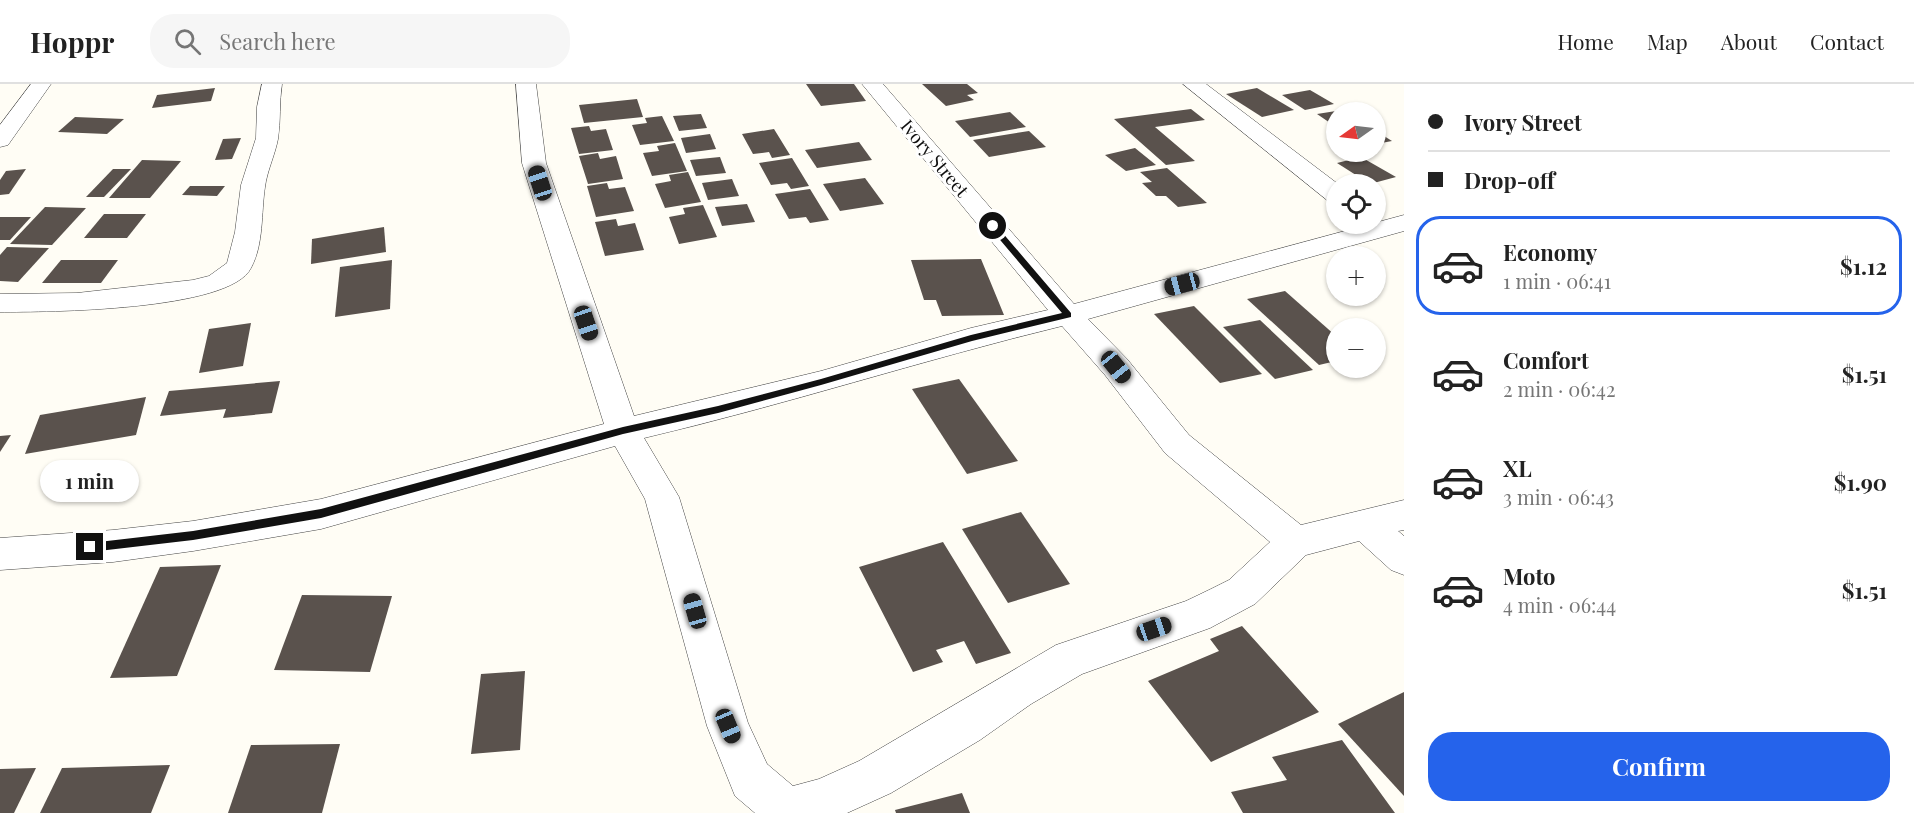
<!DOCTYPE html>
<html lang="en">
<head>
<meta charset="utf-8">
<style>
  body { margin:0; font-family:"Playfair Display",serif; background:#f6f6f6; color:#222; height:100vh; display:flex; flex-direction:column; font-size:22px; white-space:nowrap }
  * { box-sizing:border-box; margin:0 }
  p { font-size:20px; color:#767676 }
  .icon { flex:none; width:33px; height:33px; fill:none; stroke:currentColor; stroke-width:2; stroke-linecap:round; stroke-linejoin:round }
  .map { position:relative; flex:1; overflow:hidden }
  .sheet { display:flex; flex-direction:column; background:#fff; width:510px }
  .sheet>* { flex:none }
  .top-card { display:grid; align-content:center; height:132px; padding:0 24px; background:#fff }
  .needle { width:39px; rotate:256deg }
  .fabs { position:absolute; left:1326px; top:18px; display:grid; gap:12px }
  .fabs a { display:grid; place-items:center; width:60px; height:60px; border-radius:50%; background:#fff; box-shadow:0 2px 4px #0004; font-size:30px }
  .end { position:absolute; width:27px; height:27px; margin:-14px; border:8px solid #111; background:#fff; box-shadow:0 0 0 3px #fff }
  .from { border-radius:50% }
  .bubble { position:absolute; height:42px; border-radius:21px; background:#fff; box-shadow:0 2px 4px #0004; font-size:20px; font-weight:700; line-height:42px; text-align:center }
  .car { position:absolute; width:18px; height:36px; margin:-18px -9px; border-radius:8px; box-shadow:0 0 4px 2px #0007; background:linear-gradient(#222 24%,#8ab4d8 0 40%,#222 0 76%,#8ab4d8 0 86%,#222 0) }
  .top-card b { display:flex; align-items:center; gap:21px; height:57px; font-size:22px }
  .top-card b+b { border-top:2px solid #e0e0e0 }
  .top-card i { width:15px; height:15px; background:#222 }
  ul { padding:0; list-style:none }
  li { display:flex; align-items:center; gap:18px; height:99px; margin:0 12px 9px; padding:0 12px; border:3px solid transparent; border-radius:24px }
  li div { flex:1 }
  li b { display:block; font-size:22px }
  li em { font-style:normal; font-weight:700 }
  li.selected { border-color:#2563eb }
  li>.icon { width:54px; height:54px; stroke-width:1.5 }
  .primary-button { display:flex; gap:12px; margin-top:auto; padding:12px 24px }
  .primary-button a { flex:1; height:69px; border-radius:24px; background:#2563eb; color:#fff; font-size:24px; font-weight:700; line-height:69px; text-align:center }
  header { display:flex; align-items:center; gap:36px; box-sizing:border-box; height:84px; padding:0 30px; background:#fff; border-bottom:2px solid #e0e0e0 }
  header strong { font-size:28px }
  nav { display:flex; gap:33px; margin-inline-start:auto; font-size:21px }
  .search { width:420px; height:54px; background:#f6f6f6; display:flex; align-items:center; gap:15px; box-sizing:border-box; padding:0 21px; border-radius:24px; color:#767676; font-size:22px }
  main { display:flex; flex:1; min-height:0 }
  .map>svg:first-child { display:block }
</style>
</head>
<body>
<header>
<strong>Hoppr</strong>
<div class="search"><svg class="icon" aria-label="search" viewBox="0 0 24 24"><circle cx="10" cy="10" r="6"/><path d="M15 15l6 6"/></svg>Search here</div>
<nav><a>Home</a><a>Map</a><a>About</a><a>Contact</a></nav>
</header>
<main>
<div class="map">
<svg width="1404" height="729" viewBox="0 0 1404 729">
  <rect width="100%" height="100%" fill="#fffdf5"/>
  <g fill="#5a524d">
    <polygon points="806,0 854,0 866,17 821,22"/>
    <polygon points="922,0 967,0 978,9 967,11 974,16 946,22"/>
    <polygon points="215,4 211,17 152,24 157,11"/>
    <polygon points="1257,4 1294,26 1262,33 1226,10"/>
    <polygon points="1310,6 1334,20 1305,26 1282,11"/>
    <polygon points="637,15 643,33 584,39 579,21"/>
    <polygon points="1191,25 1205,36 1155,43 1195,77 1166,81 1114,35"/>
    <polygon points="1336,27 1336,43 1317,30"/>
    <polygon points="1010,28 1026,43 970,53 955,37"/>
    <polygon points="701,30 707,44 679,47 673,32"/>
    <polygon points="662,32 674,57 640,61 632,41 647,39 645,34"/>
    <polygon points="75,33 124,35 107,50 58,48"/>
    <polygon points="589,42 591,47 606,45 613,66 579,70 571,44"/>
    <polygon points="774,45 790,71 772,74 769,68 753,70 742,50"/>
    <polygon points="1029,47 1046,63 989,73 973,56"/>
    <polygon points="1376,47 1392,57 1376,60"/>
    <polygon points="710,50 716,65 686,69 681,54"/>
    <polygon points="241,54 232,75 215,76 223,55"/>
    <polygon points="859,58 872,76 817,84 805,66"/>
    <polygon points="675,59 687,87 652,92 643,69 659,67 657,62"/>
    <polygon points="1135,64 1156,81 1126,87 1105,71"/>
    <polygon points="598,69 600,75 616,72 623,95 588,100 579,72"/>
    <polygon points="720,73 726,89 696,92 690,76"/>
    <polygon points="1361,73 1396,93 1370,100 1337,79"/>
    <polygon points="792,74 809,102 791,105 787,99 771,101 759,79"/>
    <polygon points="142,76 181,77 150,114 109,114"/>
    <polygon points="1167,84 1207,119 1178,123 1166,112 1156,112 1142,99 1152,98 1140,88"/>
    <polygon points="26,85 9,110 0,111 0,96 6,87"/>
    <polygon points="113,85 131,85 104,113 86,113"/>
    <polygon points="688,88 701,118 665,124 655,100 671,97 669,91"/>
    <polygon points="865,94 884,120 840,127 823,100"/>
    <polygon points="732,95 739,112 708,116 702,99"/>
    <polygon points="607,99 609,105 625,103 634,127 596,133 587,102"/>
    <polygon points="190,102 225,102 217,112 182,111"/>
    <polygon points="810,105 829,136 810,139 806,133 789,135 775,110"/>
    <polygon points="747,120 755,138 722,142 715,123"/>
    <polygon points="703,121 717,153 679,160 669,133 685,130 683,124"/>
    <polygon points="45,123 86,124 52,161 10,160"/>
    <polygon points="104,130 146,130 127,154 84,154"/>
    <polygon points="0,133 31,133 10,156 0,156"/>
    <polygon points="616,135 618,142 635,139 644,166 605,172 595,138"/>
    <polygon points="384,143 386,168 311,180 312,155"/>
    <polygon points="7,163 49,164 18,198 0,197 0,171"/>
    <polygon points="981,175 1004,231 942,232 936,216 924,216 911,176"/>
    <polygon points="61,176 118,176 101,199 42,199"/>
    <polygon points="392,176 390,225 335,233 340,183"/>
    <polygon points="1285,207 1336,252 1336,277 1319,281 1247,215"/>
    <polygon points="1194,222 1262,290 1220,299 1154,230"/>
    <polygon points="1260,236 1313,286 1275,295 1223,243"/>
    <polygon points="251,239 243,282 199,289 209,245"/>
    <polygon points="959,295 1018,377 967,390 912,305"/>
    <polygon points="280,297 272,329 223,334 226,325 160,332 169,307"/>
    <polygon points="146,313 136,351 25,370 40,331"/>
    <polygon points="11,351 0,368 0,352"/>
    <polygon points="1021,428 1070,500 1008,519 962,445"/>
    <polygon points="943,458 1011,569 976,580 964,557 936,566 943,578 913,588 859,483"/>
    <polygon points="221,481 177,592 110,594 160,483"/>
    <polygon points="302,511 392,512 370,588 274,586"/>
    <polygon points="1242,542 1319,628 1211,678 1148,597 1219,567 1210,555"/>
    <polygon points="525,587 520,666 471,670 481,590"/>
    <polygon points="1404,608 1404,712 1338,640"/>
    <polygon points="1342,656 1395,729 1243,729 1231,708 1287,696 1272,673"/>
    <polygon points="340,660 322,729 228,729 251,661"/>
    <polygon points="170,681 151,729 40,729 62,684"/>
    <polygon points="36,684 14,729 0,729 0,685"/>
    <polygon points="962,709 970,729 896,729 895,726"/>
  </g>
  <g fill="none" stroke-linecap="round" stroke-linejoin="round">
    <defs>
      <g id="street">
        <polygon points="31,0 51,0 8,61 0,63 0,41"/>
        <path d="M262,0H282C279,18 281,37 278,55C275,71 267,87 265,103C261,129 264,160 251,184C230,227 46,228 0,228V210L77,209L193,196L209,192L227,179L235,148L241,101L256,54L257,23Z"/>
        <path d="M516,0H536L546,79L634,332L821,287L971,244L1048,226L862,0H883L1074,220L1404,131V147L1088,235L1127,275L1189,351L1301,441L1404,416V446L1398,447L1404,452V491L1391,486L1359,457L1306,471L1255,520L1210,544L1082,590L1031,620L980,656L891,709L847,729H755L735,712L707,642L645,415L615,362L321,445L193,467L113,478L0,486V454L113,446L193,437L321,415L604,340L522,79ZM1062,242L1105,291L1165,369L1270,458L1229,496L1211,505L1186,517L1056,561L859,677L819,695L793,702L767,680L748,639L679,413L644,354C785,321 922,276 1062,242Z"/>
        <polygon points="1183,0 1206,0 1338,100 1336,118 1327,116"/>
      </g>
    </defs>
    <use href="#street" stroke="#444" stroke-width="1"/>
    <use href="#street" fill="#fff" fill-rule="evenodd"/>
  </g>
  <polygon fill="#111" points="990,140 995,140 1071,229 1071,233 972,257 821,301 718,329 623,350 321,434 193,456 90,468 85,463 90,459 193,447 321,425 623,343 718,322 821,295 971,251 1062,229 990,144"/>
  <g text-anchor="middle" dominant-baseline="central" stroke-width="6" stroke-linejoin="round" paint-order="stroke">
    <g font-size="18" fill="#111" stroke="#fff">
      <text transform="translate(935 74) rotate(50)">Ivory Street</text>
    </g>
  </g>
</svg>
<div class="fabs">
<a><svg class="needle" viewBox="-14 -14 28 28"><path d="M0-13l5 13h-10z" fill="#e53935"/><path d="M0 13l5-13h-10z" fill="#767676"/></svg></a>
<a><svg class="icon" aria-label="locate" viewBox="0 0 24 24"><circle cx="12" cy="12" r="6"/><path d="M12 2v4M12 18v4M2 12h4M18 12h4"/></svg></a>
<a>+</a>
<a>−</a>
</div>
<i class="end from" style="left:993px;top:142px"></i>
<i class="end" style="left:90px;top:463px"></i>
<div class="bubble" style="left:40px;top:376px;width:99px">1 min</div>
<i class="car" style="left:540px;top:99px;rotate:342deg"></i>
<i class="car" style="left:1182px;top:200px;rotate:255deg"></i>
<i class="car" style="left:586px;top:239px;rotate:161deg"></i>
<i class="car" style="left:1116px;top:283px;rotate:141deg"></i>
<i class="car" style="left:695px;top:527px;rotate:344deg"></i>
<i class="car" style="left:1154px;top:545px;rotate:71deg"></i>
<i class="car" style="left:728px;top:642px;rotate:157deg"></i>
</div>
<section class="sheet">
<div class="top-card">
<b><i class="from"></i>Ivory Street</b>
<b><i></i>Drop-off</b>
</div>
<ul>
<li class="selected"><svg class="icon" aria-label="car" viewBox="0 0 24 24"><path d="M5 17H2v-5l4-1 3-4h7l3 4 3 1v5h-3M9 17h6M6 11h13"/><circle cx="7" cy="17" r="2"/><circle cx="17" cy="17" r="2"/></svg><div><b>Economy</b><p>1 min · 06:41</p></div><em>$1.12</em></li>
<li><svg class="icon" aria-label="car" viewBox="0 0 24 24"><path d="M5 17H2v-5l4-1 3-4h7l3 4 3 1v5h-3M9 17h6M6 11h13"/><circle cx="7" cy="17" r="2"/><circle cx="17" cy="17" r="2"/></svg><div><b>Comfort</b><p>2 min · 06:42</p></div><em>$1.51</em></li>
<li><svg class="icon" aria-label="car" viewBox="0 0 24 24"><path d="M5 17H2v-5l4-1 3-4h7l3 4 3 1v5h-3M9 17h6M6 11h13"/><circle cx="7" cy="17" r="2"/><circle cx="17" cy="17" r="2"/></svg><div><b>XL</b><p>3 min · 06:43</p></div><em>$1.90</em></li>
<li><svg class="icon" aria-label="car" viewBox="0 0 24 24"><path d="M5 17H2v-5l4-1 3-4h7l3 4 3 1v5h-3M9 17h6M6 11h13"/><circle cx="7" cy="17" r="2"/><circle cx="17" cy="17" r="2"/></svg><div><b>Moto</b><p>4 min · 06:44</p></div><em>$1.51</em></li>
</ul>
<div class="primary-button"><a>Confirm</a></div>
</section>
</main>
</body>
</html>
